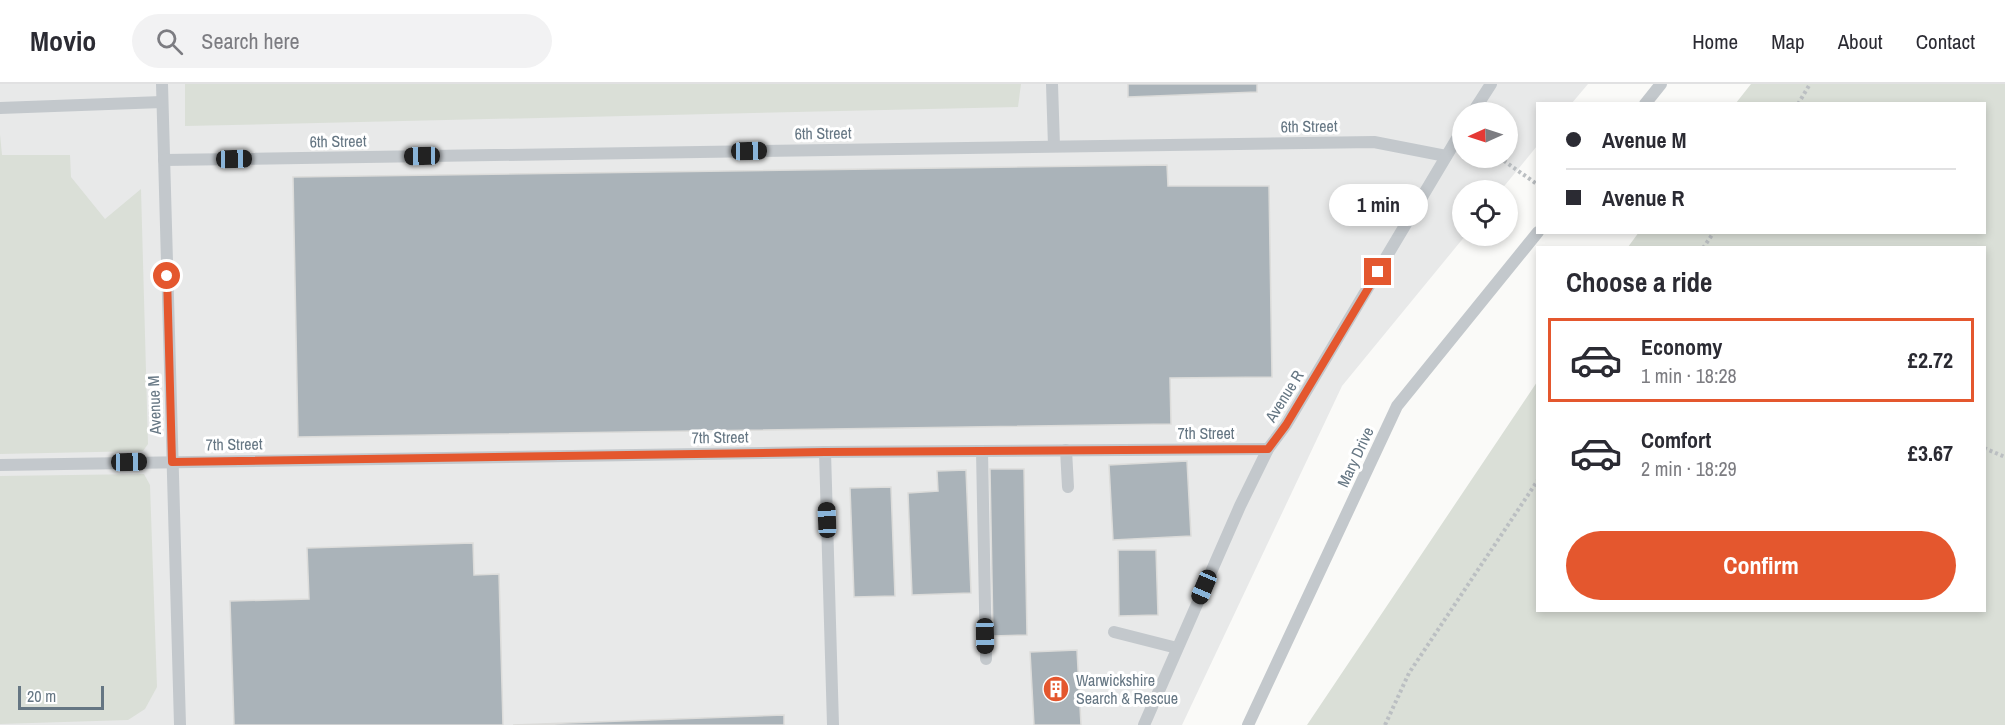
<!DOCTYPE html>
<html lang="en">
<head>
<meta charset="utf-8">
<style>
  body { margin:0; font-family:"Archivo Narrow",sans-serif; background:#f2f2f3; color:#2b2b33; height:100vh; display:flex; flex-direction:column; font-size:22px; white-space:nowrap }
  * { box-sizing:border-box; margin:0 }
  p { font-size:20px; color:#7c7c81 }
  .icon { flex:none; width:33px; height:33px; fill:none; stroke:currentColor; stroke-width:2; stroke-linecap:round; stroke-linejoin:round }
  .map { position:relative; flex:1; overflow:hidden }
  .panel { position:absolute; left:1536px; top:162px; width:450px; height:366px; display:flex; flex-direction:column; background:#fff; border-radius:0px; box-shadow:0 3px 9px #0003 }
  .panel>* { flex:none }
  .hud { position:absolute; left:1536px; top:18px; width:450px; height:132px; border-radius:0px; box-shadow:0 3px 9px #0003; display:grid; align-content:center; height:132px; padding:0 30px; background:#fff }
  .needle { width:39px; rotate:267deg }
  .tools { position:absolute; left:1452px; top:18px; display:grid; gap:12px }
  .tools a { display:grid; place-items:center; width:66px; height:66px; border-radius:50%; background:#fff; box-shadow:0 3px 9px #0003; font-size:30px }
  .scale { position:absolute; left:18px; bottom:15px; width:86px; box-sizing:border-box; padding-left:6px; border:3px solid #657683; border-top:0; font-size:16px; line-height:21px; white-space:nowrap; color:#657683; -webkit-text-stroke:4px #fff; paint-order:stroke }
  .end { position:absolute; width:27px; height:27px; margin:-14px; border:8px solid #e4572e; background:#fff; box-shadow:0 0 0 3px #fff }
  .from { border-radius:50% }
  .bubble { position:absolute; height:42px; border-radius:21px; background:#fff; box-shadow:0 3px 9px #0003; font-size:20px; font-weight:800; line-height:42px; text-align:center }
  .car { position:absolute; width:18px; height:36px; margin:-18px -9px; border-radius:8px; box-shadow:0 0 4px 2px #0007; background:linear-gradient(#222 24%,#8ab4d8 0 40%,#222 0 76%,#8ab4d8 0 86%,#222 0) }
  .hud b { display:flex; align-items:center; gap:21px; height:57px; font-size:22px }
  .hud b+b { border-top:2px solid #e1e1e2 }
  .hud i { width:15px; height:15px; background:#2b2b33 }
  ul { padding:0; list-style:none }
  li { display:flex; align-items:center; gap:18px; height:84px; margin:0 12px 9px; padding:0 18px; border:3px solid transparent; border-radius:0px }
  li div { flex:1 }
  li b { display:block; font-size:22px }
  li em { font-style:normal; font-weight:800 }
  li.current { border-color:#e4572e }
  li>.icon { width:54px; height:54px; stroke-width:1.5 }
  h2 { padding:0 30px; font-size:27px; line-height:72px }
  .cta { display:flex; gap:12px; margin-top:auto; padding:12px 30px }
  .cta a { flex:1; height:69px; border-radius:36px; background:#e4572e; color:#fff; font-size:24px; font-weight:800; line-height:69px; text-align:center }
  header { display:flex; align-items:center; gap:36px; box-sizing:border-box; height:84px; padding:0 30px; background:#fff; border-bottom:2px solid #e1e1e2 }
  header strong { font-size:28px }
  nav { display:flex; gap:33px; margin-inline-start:auto; font-size:21px }
  .search { width:420px; height:54px; background:#f2f2f3; display:flex; align-items:center; gap:15px; box-sizing:border-box; padding:0 21px; border-radius:33px; color:#7c7c81; font-size:22px }
  .map>svg:first-child { display:block }
</style>
</head>
<body>
<header>
<strong>Movio</strong>
<div class="search"><svg class="icon" aria-label="search" viewBox="0 0 24 24"><circle cx="10" cy="10" r="6"/><path d="M15 15l6 6"/></svg>Search here</div>
<nav><a>Home</a><a>Map</a><a>About</a><a>Contact</a></nav>
</header>
<div class="map">
<svg width="2005" height="641" viewBox="0 0 2005 641">
  <rect width="100%" height="100%" fill="#fafaf8"/>
  <path fill="#e8e9e9" fill-rule="evenodd" d="M0,0H1588L1572,19L1538,20L1537,62L1501,106H1462V152H1465L1342,302L1182,641H0ZM1462,28H1508V74H1462Z"/>
  <g fill="#dadfd7">
    <polygon points="185,0 1021,0 1018,23 185,42"/>
    <polygon points="1751,0 2005,0 2005,641 1307,641 1537,298 1538,526 1984,526 1984,164 1628,163 1639,148 1984,148 1984,20 1736,19"/>
    <polygon points="0,50 2,71 70,71 71,93 105,135 141,105 148,360 143,367 0,370"/>
    <polygon points="144,390 150,401 157,603 145,625 128,636 0,640 0,392"/>
  </g>
  <g fill="#aab3b9" stroke="#dcdcda" stroke-width="1.5">
    <polygon points="1128,0 1257,0 1257,8 1128,13"/>
    <polygon points="1167,81 1168,102 1269,102 1272,293 1170,294 1171,340 298,353 293,93"/>
    <polygon points="1187,377 1191,452 1113,456 1109,381"/>
    <polygon points="990,385 1024,385 1027,551 993,552"/>
    <polygon points="966,386 971,509 912,511 908,409 938,407 937,387"/>
    <polygon points="891,403 895,512 854,513 850,404"/>
    <polygon points="473,459 474,491 499,490 503,641 234,641 230,517 309,515 307,464"/>
    <polygon points="1118,466 1156,466 1158,531 1119,532"/>
    <polygon points="1077,566 1081,641 1034,641 1030,568"/>
    <polygon points="784,631 784,641 513,641"/>
  </g>
  <g fill="none" stroke-linecap="round" stroke-linejoin="round">
    <g stroke="#bbbfc2" stroke-width="4" stroke-dasharray="3 3" stroke-linecap="butt">
      <polyline points="1798,20 1810,0"/>
      <polyline points="1468,74 1503,76 1538,101"/>
      <polyline points="1703,164 1714,148"/>
      <polyline points="1984,364 2005,373"/>
      <polyline points="1385,641 1409,589 1538,396"/>
    </g>
    <g stroke="#c3c8cc" stroke-width="12">
      <polyline points="162,0 180,641"/>
      <polyline points="1052,0 1054,62"/>
      <polyline points="1645,20 1661,0"/>
      <polyline points="0,24 162,18"/>
      <polyline points="1473,28 1491,0"/>
      <polyline points="164,76 1374,58 1446,72"/>
      <polyline points="1066,366 1068,403"/>
      <polyline points="982,367 986,575"/>
      <polyline points="825,368 833,641"/>
      <polyline points="0,381 825,368 1268,365"/>
      <polyline points="1114,548 1177,564"/>
      <polyline points="1144,641 1240,422 1268,365 1286,341 1462,46"/>
      <polyline points="1248,641 1397,322 1538,148"/>
    </g>
  </g>
  <g fill="none" stroke-linecap="round" stroke-linejoin="round">
    <polyline stroke="#e4572e" stroke-width="8" points="167,192 172,378 825,368 1268,365 1286,341 1378,188"/>
  </g>
  <defs>
    <symbol id="building-disc" viewBox="-11 -11 22 22"><circle r="9.5" fill="#e4572e" stroke="#fff"/><path d="M-4-6H4V6H1V3H-1V6H-4ZM-2.5-4.3h1.7v1.8h-1.7ZM.8-4.3h1.7v1.8H.8ZM-2.5-1h1.7V.8h-1.7ZM.8-1h1.7V.8H.8Z" fill="#fff"/></symbol>
  </defs>
  <g fill-rule="evenodd">
    <use href="#building-disc" x="1041" y="590" width="30" height="30"/>
  </g>
  <g text-anchor="middle" dominant-baseline="central" stroke-width="6" stroke-linejoin="round" paint-order="stroke">
    <g font-size="16" fill="#657683" stroke="#fff">
      <text transform="translate(1309 42) rotate(-1)">6th Street</text>
      <text transform="translate(823 49) rotate(-1)">6th Street</text>
      <text transform="translate(338 57) rotate(-1)">6th Street</text>
      <text transform="translate(1284 312) rotate(-58)">Avenue R</text>
      <text transform="translate(154 321) rotate(-92)">Avenue M</text>
      <text x="1206" y="349">7th Street</text>
      <text transform="translate(720 353) rotate(-1)">7th Street</text>
      <text transform="translate(234 360) rotate(-1)">7th Street</text>
      <text transform="translate(1355 373) rotate(-65)">Mary Drive</text>
    </g>
    <g font-size="16" fill="#657683" stroke="#fff" text-anchor="start">
      <text x="1076" y="596">Warwickshire<tspan x="1076" dy="18">Search &amp; Rescue</tspan></text>
    </g>
  </g>
</svg>
<div class="tools">
<a><svg class="needle" viewBox="-14 -14 28 28"><path d="M0-13l5 13h-10z" fill="#e53935"/><path d="M0 13l5-13h-10z" fill="#7c7c81"/></svg></a>
<a><svg class="icon" aria-label="locate" viewBox="0 0 24 24"><circle cx="12" cy="12" r="6"/><path d="M12 2v4M12 18v4M2 12h4M18 12h4"/></svg></a>
</div>
<div class="scale">20 m</div>
<i class="end from" style="left:167px;top:192px"></i>
<i class="end" style="left:1378px;top:188px"></i>
<div class="bubble" style="left:1329px;top:100px;width:99px">1 min</div>
<i class="car" style="left:749px;top:67px;rotate:89deg"></i>
<i class="car" style="left:422px;top:72px;rotate:269deg"></i>
<i class="car" style="left:234px;top:75px;rotate:89deg"></i>
<i class="car" style="left:129px;top:378px;rotate:89deg"></i>
<i class="car" style="left:827px;top:436px;rotate:358deg"></i>
<i class="car" style="left:1204px;top:503px;rotate:203deg"></i>
<i class="car" style="left:985px;top:552px;rotate:179deg"></i>
<div class="hud">
<b><i class="from"></i>Avenue M</b>
<b><i></i>Avenue R</b>
</div>
<section class="panel">
<h2>Choose a ride</h2>
<ul>
<li class="current"><svg class="icon" aria-label="car" viewBox="0 0 24 24"><path d="M5 17H2v-5l4-1 3-4h7l3 4 3 1v5h-3M9 17h6M6 11h13"/><circle cx="7" cy="17" r="2"/><circle cx="17" cy="17" r="2"/></svg><div><b>Economy</b><p>1 min · 18:28</p></div><em>£2.72</em></li>
<li><svg class="icon" aria-label="car" viewBox="0 0 24 24"><path d="M5 17H2v-5l4-1 3-4h7l3 4 3 1v5h-3M9 17h6M6 11h13"/><circle cx="7" cy="17" r="2"/><circle cx="17" cy="17" r="2"/></svg><div><b>Comfort</b><p>2 min · 18:29</p></div><em>£3.67</em></li>
</ul>
<div class="cta"><a>Confirm</a></div>
</section>
</div>
</body>
</html>
